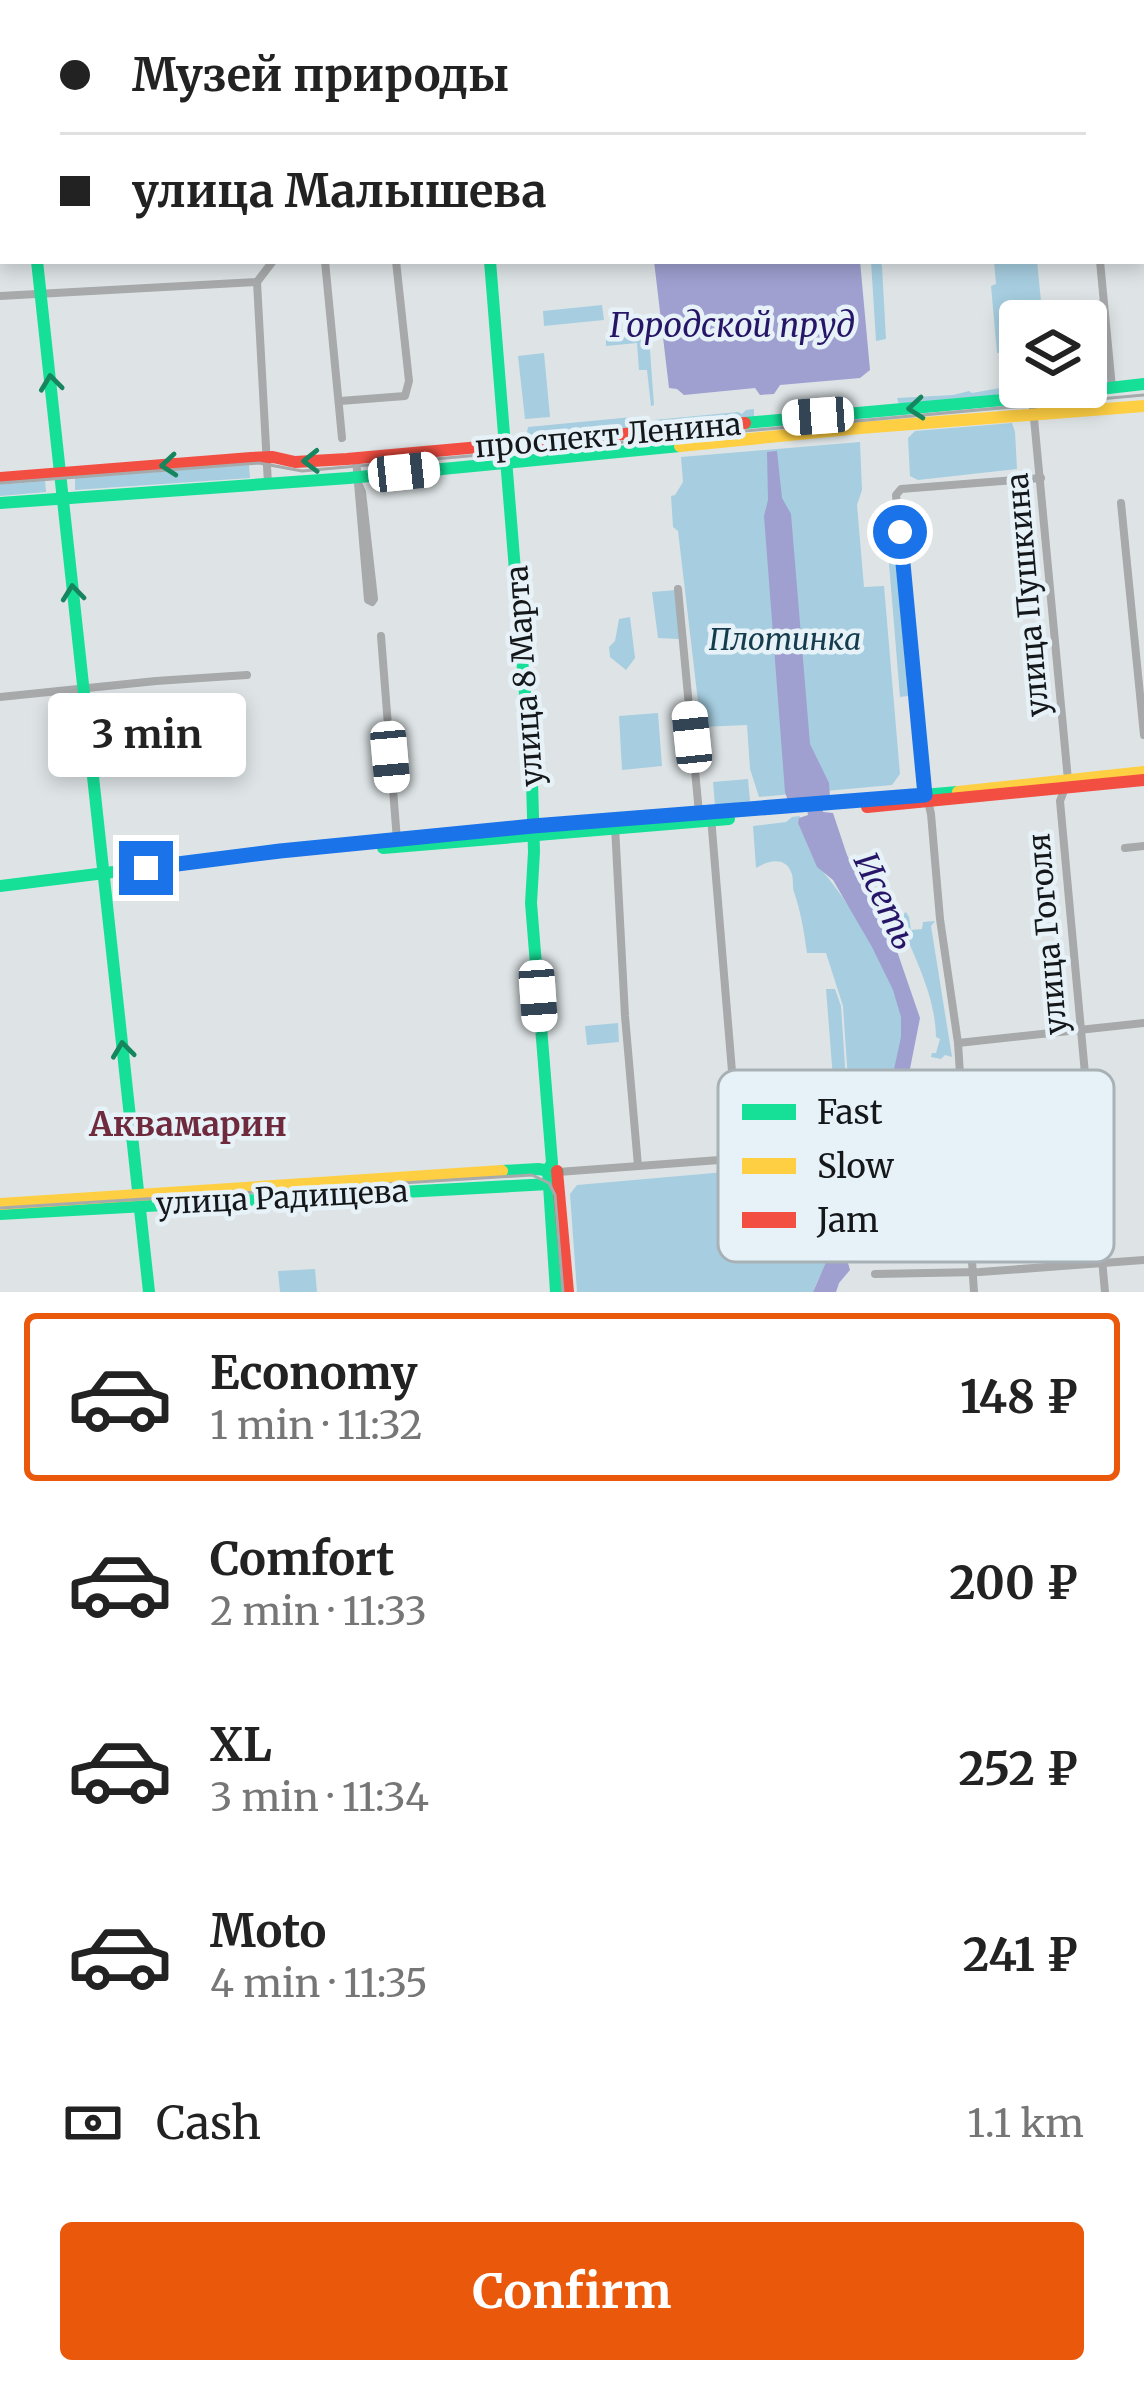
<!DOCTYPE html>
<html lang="en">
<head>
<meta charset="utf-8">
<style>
  body { margin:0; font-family:Merriweather,serif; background:#f6f6f6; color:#222; height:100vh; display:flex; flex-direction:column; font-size:45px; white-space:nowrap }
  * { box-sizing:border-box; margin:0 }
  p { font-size:39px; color:#767676 }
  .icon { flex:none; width:66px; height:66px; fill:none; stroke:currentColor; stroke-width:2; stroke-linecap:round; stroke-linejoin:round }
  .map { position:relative; height:1292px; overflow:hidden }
  .sheet { display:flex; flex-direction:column; background:#fff; flex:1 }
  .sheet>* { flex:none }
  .guide { position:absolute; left:0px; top:0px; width:1146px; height:264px; box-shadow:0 6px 18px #0003; display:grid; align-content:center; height:264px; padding:0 60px; background:#fff }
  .tools { position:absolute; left:999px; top:300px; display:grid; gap:24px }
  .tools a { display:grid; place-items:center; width:108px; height:108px; border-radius:12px; background:#fff; box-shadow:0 6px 18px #0003; font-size:60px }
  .end { position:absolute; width:54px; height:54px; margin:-27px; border:15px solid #1a73e8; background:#fff; box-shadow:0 0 0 6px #fff }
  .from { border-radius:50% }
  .bubble { position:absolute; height:84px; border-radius:12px; background:#fff; box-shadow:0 6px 18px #0003; font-size:39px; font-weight:700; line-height:84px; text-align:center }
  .car { position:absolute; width:36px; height:72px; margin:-36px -18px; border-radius:15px; box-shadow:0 0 9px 3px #0007; background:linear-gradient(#fff 24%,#345 0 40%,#fff 0 76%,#345 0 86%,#fff 0) }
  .guide b { display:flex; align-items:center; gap:42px; height:114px; font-size:45px }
  .guide b+b { border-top:3px solid #e0e0e0 }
  .guide i { width:30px; height:30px; background:#222 }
  ul { padding:21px 0 0; list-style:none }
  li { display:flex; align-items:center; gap:36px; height:168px; margin:0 24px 18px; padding:0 36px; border:6px solid transparent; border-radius:12px }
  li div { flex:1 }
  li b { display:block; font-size:45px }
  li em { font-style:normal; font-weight:700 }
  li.current { border-color:#ea580c }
  li>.icon { width:108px; height:108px; stroke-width:1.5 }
  .pay { display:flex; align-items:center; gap:30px; height:132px; padding:0 60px; font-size:45px }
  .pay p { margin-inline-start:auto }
  .action { display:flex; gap:24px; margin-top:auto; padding:24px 60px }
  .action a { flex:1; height:138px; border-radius:12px; background:#ea580c; color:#fff; font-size:48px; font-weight:700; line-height:138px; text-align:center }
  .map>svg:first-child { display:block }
</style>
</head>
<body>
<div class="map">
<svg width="1144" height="1292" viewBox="0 0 1144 1292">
  <rect width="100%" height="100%" fill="#dee4e6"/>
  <g fill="#a6cee0">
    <polygon points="871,261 881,261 882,267 886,339 876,341"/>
    <polygon points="994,261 1037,261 1043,321 1020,321 1020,366 1005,367 1004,353 997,353 991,286 996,284"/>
    <polygon points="602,305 604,320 544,326 543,311"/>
    <polygon points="637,323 648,323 654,405 651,406 647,370 639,370 637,343 606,346 606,339 637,336"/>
    <polygon points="544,353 550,417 525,419 518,356"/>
    <polygon points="1006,387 1007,394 899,404 897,398 953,395 969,391 972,393"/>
    <polygon points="754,409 754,418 658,426 654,420 738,412 742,414 746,410"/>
    <polygon points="643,416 642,426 638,428 526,437 528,427"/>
    <polygon points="1012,423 1015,432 1017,469 918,480 910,476 908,438 915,431"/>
    <polygon points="860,442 862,490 857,505 864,587 884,586 900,774 892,785 759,797 750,769 747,725 701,727 678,531 673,527 671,496 675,495 683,482 681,457"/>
    <polygon points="249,465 250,478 75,490 75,478"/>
    <polygon points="45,480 46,492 0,496 0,484"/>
    <polygon points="891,502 908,696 900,697 884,503"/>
    <polygon points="677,590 679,639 658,638 652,592"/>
    <polygon points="630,617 635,658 626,670 610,657 609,647 615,641 619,619"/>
    <polygon points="658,713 662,766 622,770 619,716"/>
    <polygon points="748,779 750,801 715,806 713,782"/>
    <path d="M800,816L798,823C806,838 812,860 823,872C848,900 891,970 900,1007C914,1068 865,1116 848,1170C840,1193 840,1218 834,1242C830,1260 819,1275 813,1292H577L570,1194L577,1185L725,1172L735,1189L736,1203L748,1200L738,1182L739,1168L746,1167L747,1192L750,1200L810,1198L820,1187L828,1143L849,1095L843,1006L826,953H807C804,932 801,912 794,892C792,886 794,878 791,872C785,856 767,861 756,868L753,826L786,822L792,817Z"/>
    <path d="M906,912L909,917L911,930L922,929L923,922L935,921L931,926L952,1057L945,1055L941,1059L931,1057L932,1053H936L940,1039L936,1037C935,993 914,958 899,918Z"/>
    <polygon points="826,989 835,989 841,1006 847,1096 836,1117"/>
    <polygon points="618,1023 619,1042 587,1045 585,1026"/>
    <polygon points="315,1269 317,1292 280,1292 278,1271"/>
  </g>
  <g fill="#9fa0d0">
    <polygon points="508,0 874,0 874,3 511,3"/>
    <polygon points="654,261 860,261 870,370 860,378 780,385 774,394 760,395 755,388 684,395 677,389 669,388"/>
    <polygon points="777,451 782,498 791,514 810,744 829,783 830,797 820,798 823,812 833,813 847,855 898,954 920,1018 909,1074 879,1153 846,1256 850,1270 839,1283 836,1292 813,1292 834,1244 847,1171 893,1074 901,1037 901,1017 893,990 872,947 833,880 817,867 798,823 799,818 808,815 805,800 788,801 785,792 764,516 768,500 767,452"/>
  </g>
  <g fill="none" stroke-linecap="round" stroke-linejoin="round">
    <g stroke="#a7a9aa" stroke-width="8">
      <polyline points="159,0 162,3"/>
      <polyline points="904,0 905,3"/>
      <polyline points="985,0 985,3"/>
      <polyline points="325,261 342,438"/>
      <polyline points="1100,261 1112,388"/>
      <polyline points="257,282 268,484"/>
      <polyline points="0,296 257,282 273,261"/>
      <polyline points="1032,397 1068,780 1060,801 1105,1292"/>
      <polyline points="340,401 405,396 409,381 396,261"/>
      <polyline points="356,459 368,600 372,602 374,599 362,492 359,485"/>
      <polyline points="1121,503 1144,735"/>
      <polyline points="678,589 699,813"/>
      <polyline points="381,636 397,840"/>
      <polyline points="0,697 156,681 247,675"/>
      <polyline points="711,817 738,1144 739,1155 733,1159"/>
      <polyline points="615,826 625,1016 638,1166"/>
      <polyline points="1125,848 1144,846"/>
      <polyline points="958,1043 1144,1023"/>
      <polyline points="558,1172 733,1159 820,1157"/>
      <polyline points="875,1274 980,1272 1144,1260"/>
      <polyline points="974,1292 958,1043 940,919 931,814 924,784 896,495 901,489 1041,478"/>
    </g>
    <g stroke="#16e098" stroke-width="12">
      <polyline points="365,0 369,3"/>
      <polyline points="386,0 389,3"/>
      <polyline points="37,261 149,1292"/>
      <polyline points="490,261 532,781 534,852 531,903 552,1163 548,1170 556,1292"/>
      <polyline points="745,423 1014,399 1144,384"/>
      <polyline points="0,503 349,478 680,446"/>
      <polyline points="383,848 729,819"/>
      <polyline points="0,886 322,846 958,792"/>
      <polyline points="0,1214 549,1184 558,1172 538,1169 502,1171"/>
    </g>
    <g stroke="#ffcf43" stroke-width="12">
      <polyline points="1073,0 1073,3"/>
      <polyline points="0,190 3,195"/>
      <polyline points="680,446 860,428 1144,406"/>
      <polyline points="958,792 1144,772"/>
      <polyline points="0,1204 502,1171"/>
    </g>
    <g stroke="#f24e42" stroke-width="12">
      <polyline points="1143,92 1144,92"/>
      <polyline points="0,478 251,458 273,457 295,462 347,459 745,423"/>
      <polyline points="867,807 1144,780"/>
      <polyline points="557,1171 568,1292"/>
    </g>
    <g stroke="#a7aaab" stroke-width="3">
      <polyline points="0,483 259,463 302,471 1144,395"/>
      <polyline points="0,1208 532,1175 549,1183 555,1195 563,1292"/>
    </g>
  </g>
  <defs><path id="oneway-chevron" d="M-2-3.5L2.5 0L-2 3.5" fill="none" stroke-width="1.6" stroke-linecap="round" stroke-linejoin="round" transform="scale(3)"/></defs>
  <g stroke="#16865f">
    <use href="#oneway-chevron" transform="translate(51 383) rotate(-97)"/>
    <use href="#oneway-chevron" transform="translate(916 408) rotate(175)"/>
    <use href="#oneway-chevron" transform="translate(311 461) rotate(179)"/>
    <use href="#oneway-chevron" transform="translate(169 465) rotate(175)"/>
    <use href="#oneway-chevron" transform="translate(73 593) rotate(-96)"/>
    <use href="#oneway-chevron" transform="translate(123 1050) rotate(-97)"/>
  </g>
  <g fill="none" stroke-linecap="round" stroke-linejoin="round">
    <polyline stroke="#1a73e8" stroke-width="15" points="146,868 280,851 533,826 925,795 900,532"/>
  </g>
  <g text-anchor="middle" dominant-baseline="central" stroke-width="9" stroke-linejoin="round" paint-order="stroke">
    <g font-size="30" fill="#15181a" stroke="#e7f2f8">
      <text transform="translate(608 435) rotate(-5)">проспект Ленина</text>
      <text transform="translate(1027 595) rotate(-95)">улица Пушкина</text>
      <text transform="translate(524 676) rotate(-94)">улица 8 Марта</text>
      <text transform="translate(1047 934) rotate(-95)">улица Гоголя</text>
      <text transform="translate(282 1197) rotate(-3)">улица Радищева</text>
    </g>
    <g font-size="30" font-style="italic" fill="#143c4d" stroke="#e7f2f8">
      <text x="785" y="639">Плотинка</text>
    </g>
    <g font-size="33" font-style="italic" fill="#271667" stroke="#e7f2f8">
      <text x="732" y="325">Городской пруд</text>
      <text transform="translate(885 901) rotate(65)">Исеть</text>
    </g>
    <g font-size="33" font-weight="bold" fill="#6f2a3d" stroke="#e7f2f8">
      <text x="188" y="1124">Аквамарин</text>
    </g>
  </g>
  <rect x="718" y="1070" width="396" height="192" rx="18" fill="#e7f2f8" stroke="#a8b1b5" stroke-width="3"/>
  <rect x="742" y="1104" width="54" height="16" fill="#16e098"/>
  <rect x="742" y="1158" width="54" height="16" fill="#ffcf43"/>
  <rect x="742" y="1212" width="54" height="16" fill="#f24e42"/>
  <g font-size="33" fill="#15181a">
    <text x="817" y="1124">Fast</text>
    <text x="817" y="1178">Slow</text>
    <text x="817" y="1232">Jam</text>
  </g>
</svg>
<div class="tools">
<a><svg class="icon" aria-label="layers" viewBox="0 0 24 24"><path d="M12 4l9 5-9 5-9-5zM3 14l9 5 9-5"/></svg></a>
</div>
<i class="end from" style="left:900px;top:532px"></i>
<i class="end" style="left:146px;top:868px"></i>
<div class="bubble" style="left:48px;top:693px;width:198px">3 min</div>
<i class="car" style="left:818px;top:416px;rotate:266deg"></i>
<i class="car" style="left:404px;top:472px;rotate:84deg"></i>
<i class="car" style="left:692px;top:737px;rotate:354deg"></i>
<i class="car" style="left:390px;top:757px;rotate:175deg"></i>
<i class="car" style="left:538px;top:996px;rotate:176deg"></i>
<div class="guide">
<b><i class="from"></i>Музей природы</b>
<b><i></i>улица Малышева</b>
</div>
</div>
<section class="sheet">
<ul>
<li class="current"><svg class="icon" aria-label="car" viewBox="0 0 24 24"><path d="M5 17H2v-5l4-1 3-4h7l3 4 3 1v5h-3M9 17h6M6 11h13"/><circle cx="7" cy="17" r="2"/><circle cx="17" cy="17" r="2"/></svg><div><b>Economy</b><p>1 min · 11:32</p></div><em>148 ₽</em></li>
<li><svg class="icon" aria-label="car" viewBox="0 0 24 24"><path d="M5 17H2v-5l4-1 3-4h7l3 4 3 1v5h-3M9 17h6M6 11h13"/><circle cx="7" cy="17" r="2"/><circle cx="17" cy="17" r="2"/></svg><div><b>Comfort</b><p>2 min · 11:33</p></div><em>200 ₽</em></li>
<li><svg class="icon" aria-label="car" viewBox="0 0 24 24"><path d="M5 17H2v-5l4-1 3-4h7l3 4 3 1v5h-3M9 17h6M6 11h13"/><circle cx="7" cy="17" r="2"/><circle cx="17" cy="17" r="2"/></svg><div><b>XL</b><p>3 min · 11:34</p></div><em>252 ₽</em></li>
<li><svg class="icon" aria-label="car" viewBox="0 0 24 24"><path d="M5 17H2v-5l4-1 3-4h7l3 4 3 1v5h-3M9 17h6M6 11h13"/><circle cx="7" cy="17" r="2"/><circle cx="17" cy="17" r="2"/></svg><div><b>Moto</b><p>4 min · 11:35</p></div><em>241 ₽</em></li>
</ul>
<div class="pay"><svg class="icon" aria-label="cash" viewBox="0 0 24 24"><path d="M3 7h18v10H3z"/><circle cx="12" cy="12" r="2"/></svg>Cash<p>1.1 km</p></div>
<div class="action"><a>Confirm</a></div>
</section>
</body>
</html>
